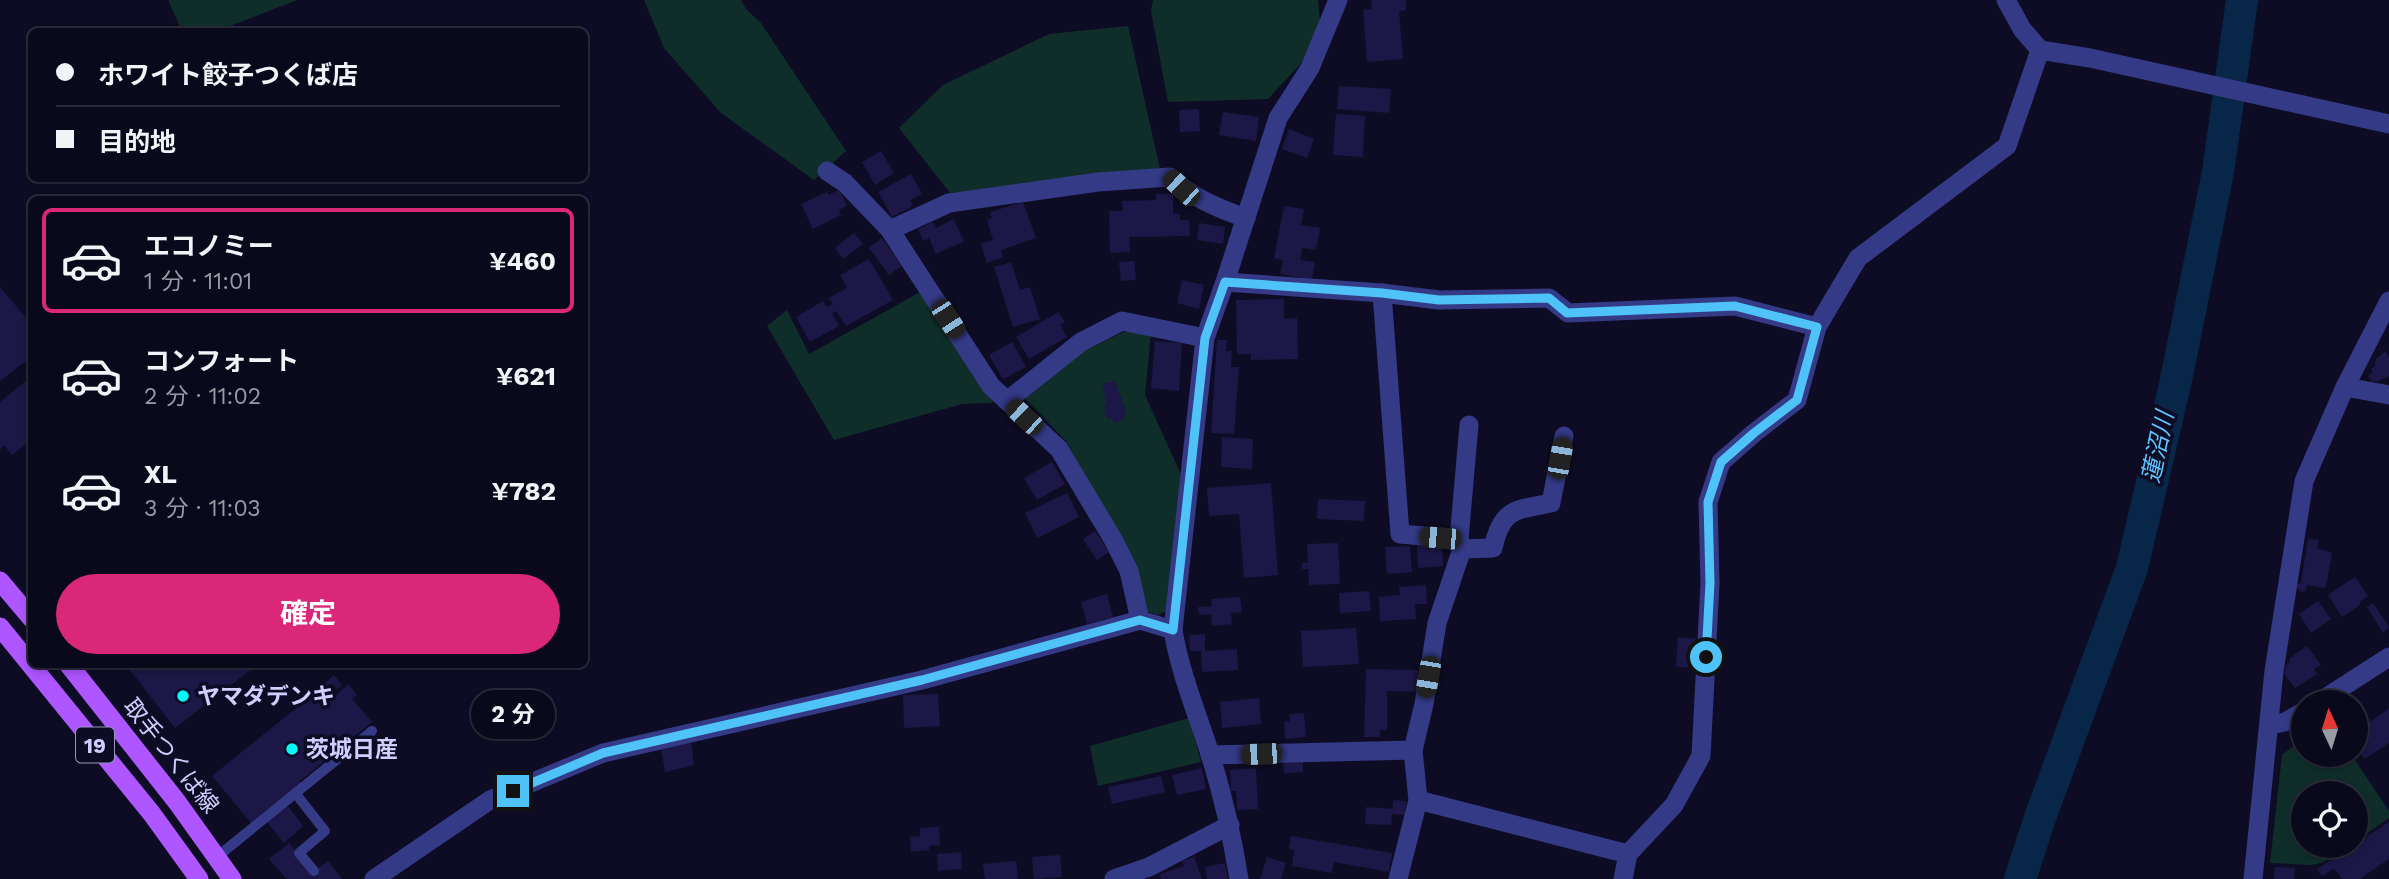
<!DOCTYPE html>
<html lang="ja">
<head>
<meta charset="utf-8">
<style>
  body { margin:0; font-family:"Work Sans","Noto Sans JP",sans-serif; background:#181728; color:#f1f3f6; height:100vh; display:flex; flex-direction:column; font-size:26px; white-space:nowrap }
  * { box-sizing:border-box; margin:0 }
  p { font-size:23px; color:#999aa3 }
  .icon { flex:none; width:38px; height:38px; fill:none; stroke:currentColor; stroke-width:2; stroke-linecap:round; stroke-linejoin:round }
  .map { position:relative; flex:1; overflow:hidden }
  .details { position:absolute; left:28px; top:196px; width:560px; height:472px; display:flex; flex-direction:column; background:#0a091b; border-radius:10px; box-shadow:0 4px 10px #0003,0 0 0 2px #2a2a3a }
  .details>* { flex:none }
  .guide { position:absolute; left:28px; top:28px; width:560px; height:154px; border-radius:10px; box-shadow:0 4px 10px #0003,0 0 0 2px #2a2a3a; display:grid; align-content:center; height:154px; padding:0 28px; background:#0a091b }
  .needle { width:46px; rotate:356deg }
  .controls { position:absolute; left:2291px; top:690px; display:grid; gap:14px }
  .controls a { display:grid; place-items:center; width:77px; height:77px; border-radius:50%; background:#0a091b; box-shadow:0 4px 10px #0003,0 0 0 2px #2a2a3a; font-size:35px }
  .end { position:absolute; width:32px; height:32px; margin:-16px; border:9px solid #4fc3f7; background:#111; box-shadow:0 0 0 4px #111 }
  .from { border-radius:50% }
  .bubble { position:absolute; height:49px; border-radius:24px; background:#0a091b; box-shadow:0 4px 10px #0003,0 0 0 2px #2a2a3a; font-size:23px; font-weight:700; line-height:49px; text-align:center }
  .car { position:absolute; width:21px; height:42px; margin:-21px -10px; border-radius:9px; box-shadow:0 0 5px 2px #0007; background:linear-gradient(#222 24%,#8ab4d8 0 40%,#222 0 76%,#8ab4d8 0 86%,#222 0) }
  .guide b { display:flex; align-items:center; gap:24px; height:66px; font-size:26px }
  .guide b+b { border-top:2px solid #2a2a3a }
  .guide i { width:18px; height:18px; background:#f1f3f6 }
  ul { padding:12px 0 0; list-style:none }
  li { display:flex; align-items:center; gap:21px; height:105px; margin:0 14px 10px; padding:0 14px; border:4px solid transparent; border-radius:10px }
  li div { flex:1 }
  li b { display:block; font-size:26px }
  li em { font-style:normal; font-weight:700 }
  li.on { border-color:#db2777 }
  li>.icon { width:63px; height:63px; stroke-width:1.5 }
  .action { display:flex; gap:14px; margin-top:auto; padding:14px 28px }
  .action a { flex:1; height:80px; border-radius:42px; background:#db2777; color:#fff; font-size:28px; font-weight:700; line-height:80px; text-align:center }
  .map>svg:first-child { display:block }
</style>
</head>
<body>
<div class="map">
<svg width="2389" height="879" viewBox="0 0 2389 879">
  <rect width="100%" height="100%" fill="#0e0c24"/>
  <g fill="#0f2e2a">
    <polygon points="168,0 297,0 217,31 182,31"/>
    <polygon points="644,0 741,0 746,9 761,23 846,151 814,180 721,113 664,48"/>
    <polygon points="1153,0 1318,0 1320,23 1309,55 1268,99 1168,102 1151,11"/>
    <polygon points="1128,26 1160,169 950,193 899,128 943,85 1049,34"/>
    <polygon points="922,291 996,399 991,403 962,404 834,440 767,326 787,310 809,354"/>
    <polygon points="1128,330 1151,333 1145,395 1182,477 1171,609 1158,615 1146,611 1135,565 1066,441 1025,399 1084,351"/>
    <polygon points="1189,718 1201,762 1098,786 1090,746"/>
    <polygon points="2303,738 2303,754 2351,754 2389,811 2389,818 2356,841 2356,793 2303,793 2303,845 2349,845 2324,862 2313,865 2270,863 2282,755"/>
  </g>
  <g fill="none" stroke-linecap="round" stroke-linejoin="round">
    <polyline stroke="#082647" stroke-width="32" points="2020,879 2042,812 2132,568 2176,380 2218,172 2242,0"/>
  </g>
  <g fill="#1c1746">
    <polygon points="1371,0 1406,0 1406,10 1399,11 1403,59 1367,62 1363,10 1372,9"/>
    <polygon points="1339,86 1391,89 1389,113 1337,109"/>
    <polygon points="1199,109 1200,131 1180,132 1179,110"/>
    <polygon points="1223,112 1259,117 1256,141 1219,135"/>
    <polygon points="1336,114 1365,116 1363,157 1333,155"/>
    <polygon points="1289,129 1314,139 1307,158 1282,149"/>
    <polygon points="881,151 894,173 875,185 862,162"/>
    <polygon points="911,174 922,194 910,200 913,206 892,217 878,192"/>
    <polygon points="839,190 847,206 839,210 841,215 813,229 801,204 827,192 829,195"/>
    <polygon points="1173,193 1173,214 1180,214 1180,220 1189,220 1190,236 1129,237 1130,252 1110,253 1109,211 1123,211 1122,201 1156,200 1156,194"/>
    <polygon points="1023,202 1036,238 1001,250 1003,257 987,263 981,244 993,240 987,220 992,218 990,212"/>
    <polygon points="1284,206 1304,209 1301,225 1320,228 1316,250 1302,248 1300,260 1315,262 1312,280 1280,274 1283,260 1274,258"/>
    <polygon points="954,219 964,241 936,254 929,238 923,241 918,229 933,222 936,228"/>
    <polygon points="1199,223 1225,227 1223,244 1197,240"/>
    <polygon points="854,233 863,244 843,259 835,248"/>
    <polygon points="882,238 902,266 889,275 869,248"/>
    <polygon points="869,259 893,300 846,326 836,311 832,313 839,326 810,342 796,317 823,301 827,307 833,304 829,298 847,288 840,275"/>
    <polygon points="1134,261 1136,280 1121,281 1119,262"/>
    <polygon points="1011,262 1020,290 1030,287 1040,319 1013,327 994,267"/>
    <polygon points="1182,280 1204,285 1199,309 1177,303"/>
    <polygon points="0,287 32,325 32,356 0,381"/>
    <polygon points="1284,299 1284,319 1297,318 1298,359 1251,360 1251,354 1237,354 1236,300"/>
    <polygon points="1058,312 1065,322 1060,325 1067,337 1029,359 1016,337"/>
    <polygon points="1217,340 1227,340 1226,351 1232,351 1231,367 1239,367 1234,434 1211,433"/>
    <polygon points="1155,341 1182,343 1179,391 1151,388"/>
    <polygon points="1012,342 1026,367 1003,379 989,355"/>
    <polygon points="2385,351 2389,357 2389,376 2376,382 2375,380 2372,382 2368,376 2373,372 2371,369 2375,366 2376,359"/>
    <polygon points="32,376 32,439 12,455 4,445 0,449 0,402"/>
    <polygon points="1115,381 1127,414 1123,415 1124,420 1114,423 1113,418 1107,419 1104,406 1107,405 1102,384"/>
    <polygon points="1222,437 1253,439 1252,469 1221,467"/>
    <polygon points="1052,462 1065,484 1037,500 1024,478"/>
    <polygon points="1271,483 1278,575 1244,578 1239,514 1209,516 1207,488"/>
    <polygon points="1067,493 1079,517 1037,538 1025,513"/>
    <polygon points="1318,499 1365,501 1364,521 1317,519"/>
    <polygon points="1095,531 1109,552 1097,560 1083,539"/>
    <polygon points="2308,539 2319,540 2317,548 2332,553 2326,586 2324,588 2307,585 2306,591 2302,592 2296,587 2296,584 2301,583"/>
    <polygon points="1338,543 1340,584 1309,585 1308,569 1302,569 1302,563 1308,563 1307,544"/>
    <polygon points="1442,544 1443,566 1418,568 1417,545"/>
    <polygon points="1410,546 1412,572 1387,574 1385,547"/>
    <polygon points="2355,577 2368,596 2360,602 2360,605 2342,617 2328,595"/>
    <polygon points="1426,585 1427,604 1415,604 1416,619 1380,621 1379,597 1400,595 1399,587"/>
    <polygon points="1369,591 1371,611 1340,613 1339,593"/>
    <polygon points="1107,594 1113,617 1087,624 1081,602"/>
    <polygon points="1240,597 1242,612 1231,613 1232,624 1212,626 1211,614 1199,615 1198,607 1212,606 1211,599"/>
    <polygon points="2318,601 2331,619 2311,633 2299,614"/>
    <polygon points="2373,603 2389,627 2383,633 2367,607"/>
    <polygon points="1356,628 1359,664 1303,667 1301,631"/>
    <polygon points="1205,634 1205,651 1237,649 1238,670 1202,672 1201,651 1190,651 1189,635"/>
    <polygon points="1678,637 1699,639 1697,668 1676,667"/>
    <polygon points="2307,646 2321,665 2314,669 2317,674 2295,688 2284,674 2286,665 2290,662 2289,659"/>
    <polygon points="126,665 257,665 175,728"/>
    <polygon points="1366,669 1418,670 1418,692 1387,691 1387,730 1380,730 1380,737 1364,737"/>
    <polygon points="334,675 342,685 337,689 333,684 325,691 322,686"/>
    <polygon points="348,684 357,695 352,699 372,722 300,781 304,786 285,802 303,826 284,843 262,816 252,824 212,776 320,689 330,701"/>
    <polygon points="938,694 940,726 904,728 903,695"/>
    <polygon points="1259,698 1261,724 1222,728 1220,702"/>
    <polygon points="2389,709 2389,743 2364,759 2356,746 2356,731"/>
    <polygon points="1304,713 1306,737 1285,739 1284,722 1290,721 1289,714"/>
    <polygon points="691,741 694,765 665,772 661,748"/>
    <polygon points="1303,761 1303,772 1284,773 1283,762"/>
    <polygon points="1202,768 1206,789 1177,795 1172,775"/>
    <polygon points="1256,768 1258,809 1237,810 1236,791 1231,791 1230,770"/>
    <polygon points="1161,776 1165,792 1112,804 1108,787"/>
    <polygon points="1393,800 1406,801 1405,815 1392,814 1391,825 1365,824 1366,807 1393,809"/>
    <polygon points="2389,822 2389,859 2360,879 2342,879 2334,868 2322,876 2317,869"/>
    <polygon points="939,827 940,845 929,846 929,850 911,852 910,837 920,836 920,828"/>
    <polygon points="1291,836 1392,853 1389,872 1334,862 1332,873 1292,866 1294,851 1289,849"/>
    <polygon points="289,843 313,872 328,861 342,879 287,879 269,859"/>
    <polygon points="961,852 962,869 938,871 937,854"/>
    <polygon points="1060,855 1062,877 1034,879 1032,857"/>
    <polygon points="1194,857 1202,879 1161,879 1160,874 1184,866 1182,861"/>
    <polygon points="1267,857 1286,863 1281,879 1260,879"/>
    <polygon points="1016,861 1018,879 985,879 983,864"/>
    <polygon points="1225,863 1228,879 1207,879 1205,867"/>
    <polygon points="2275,867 2295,868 2294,879 2274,879"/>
  </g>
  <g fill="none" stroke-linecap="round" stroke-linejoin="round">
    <g stroke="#343a86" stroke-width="10">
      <polyline points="296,794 325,831 299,853 314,871"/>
      <polyline points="217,857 372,731"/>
    </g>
    <g stroke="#343a86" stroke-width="19">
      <polyline points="2006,0 2022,29 2040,50"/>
      <polyline points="827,171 845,183 890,230 991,386 1059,449 1114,541 1129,571 1140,620 1173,630"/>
      <path d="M890,230L949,203L1098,182L1170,177C1190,197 1219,209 1246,218"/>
      <polyline points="1382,293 1400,534 1459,539 1462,549 1437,623 1424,704 1413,750"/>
      <polyline points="2345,387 2389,395"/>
      <polyline points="1007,401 1081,342 1122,321 1205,338"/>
      <polyline points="1459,539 1469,425"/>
      <path d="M1462,549L1493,548C1502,507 1517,510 1551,503L1564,436"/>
      <polyline points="1210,755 1413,750 1418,800 1628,854"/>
      <polyline points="374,879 490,800 603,753 922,680 1140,620"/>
      <polyline points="1114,879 1149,867 1230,825"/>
      <path d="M1239,879C1232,836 1223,795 1210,754C1197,713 1180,673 1173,630L1205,338L1225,282L1382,293L1439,300L1549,298L1568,313L1735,306L1817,327"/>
      <polyline points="1398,879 1418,800"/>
      <polyline points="1623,879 1628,854 1674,805 1701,756 1710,583 1708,502 1721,462 1754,433 1797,400 1817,327 1858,258 2007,146 2040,50 2090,58 2389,124"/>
      <polyline points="2253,879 2274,671 2304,481 2345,387 2389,301"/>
    </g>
    <g stroke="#343a86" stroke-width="19">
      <polyline points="1225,282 1278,118 1310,68 1338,0"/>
      <polyline points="2319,702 2389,657"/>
      <polyline points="2270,725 2285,722 2303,712"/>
    </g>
    <g stroke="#ae56ff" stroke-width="19">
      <polyline points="0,581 32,619"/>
      <polyline points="0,627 152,814 199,879"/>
      <polyline points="69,665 177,802 232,879"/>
    </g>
  </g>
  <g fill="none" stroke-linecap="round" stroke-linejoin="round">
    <polyline stroke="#4fc3f7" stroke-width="9" points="513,791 603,753 922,680 1140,620 1173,630 1205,338 1225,282 1382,293 1439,300 1549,298 1567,313 1735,306 1817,327 1797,400 1754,433 1721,462 1708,502 1710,583 1706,657"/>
  </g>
  <g fill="#00faf8" stroke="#0e0c24" stroke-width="2.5">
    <circle cx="183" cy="696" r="7"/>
    <circle cx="292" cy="749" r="7"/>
  </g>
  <g text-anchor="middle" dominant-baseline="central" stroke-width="7" stroke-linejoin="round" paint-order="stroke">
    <rect fill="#0e0c24" stroke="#9594bd" stroke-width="2" x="76" y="727.5" width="38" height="35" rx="5"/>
    <g font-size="21" font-weight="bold" fill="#cfcfff">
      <text x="95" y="745">19</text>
    </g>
    <g font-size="23" font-weight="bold" fill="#cfcfff" stroke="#0e0c24" text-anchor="start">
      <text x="197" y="696">ヤマダデンキ</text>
      <text x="306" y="749">茨城日産</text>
    </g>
    <g font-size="23" fill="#cfcfff" stroke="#0e0c24">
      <text transform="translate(171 756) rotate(52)">取手つくば線</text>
    </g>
    <g font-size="24" font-style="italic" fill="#5dc5ff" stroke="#0e0c24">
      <text transform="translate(2158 447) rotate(-78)">蓮沼川</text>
    </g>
  </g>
</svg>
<div class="controls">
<a><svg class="needle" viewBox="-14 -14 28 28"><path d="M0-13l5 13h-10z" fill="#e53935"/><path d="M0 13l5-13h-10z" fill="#999aa3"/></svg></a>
<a><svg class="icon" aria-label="locate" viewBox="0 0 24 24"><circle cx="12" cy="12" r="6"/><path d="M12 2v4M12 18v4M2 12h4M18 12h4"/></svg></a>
</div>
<i class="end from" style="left:1706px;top:657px"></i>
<i class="end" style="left:513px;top:791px"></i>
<div class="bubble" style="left:471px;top:690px;width:84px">2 分</div>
<i class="car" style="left:1181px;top:188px;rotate:313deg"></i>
<i class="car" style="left:948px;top:319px;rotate:147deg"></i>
<i class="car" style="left:1024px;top:417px;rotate:313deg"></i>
<i class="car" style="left:1560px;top:458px;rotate:10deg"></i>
<i class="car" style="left:1440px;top:538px;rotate:275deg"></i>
<i class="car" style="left:1428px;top:677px;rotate:190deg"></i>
<i class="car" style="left:1261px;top:754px;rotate:268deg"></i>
<div class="guide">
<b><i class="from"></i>ホワイト餃子つくば店</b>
<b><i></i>目的地</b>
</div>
<section class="details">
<ul>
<li class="on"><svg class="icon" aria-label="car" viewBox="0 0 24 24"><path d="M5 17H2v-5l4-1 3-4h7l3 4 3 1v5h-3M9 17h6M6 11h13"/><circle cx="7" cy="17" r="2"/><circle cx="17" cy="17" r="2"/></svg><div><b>エコノミー</b><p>1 分 · 11:01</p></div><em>¥460</em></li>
<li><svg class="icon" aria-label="car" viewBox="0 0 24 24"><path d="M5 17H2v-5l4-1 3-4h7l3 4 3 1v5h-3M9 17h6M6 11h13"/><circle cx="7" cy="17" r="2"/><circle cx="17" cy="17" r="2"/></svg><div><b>コンフォート</b><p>2 分 · 11:02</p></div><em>¥621</em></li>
<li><svg class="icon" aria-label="car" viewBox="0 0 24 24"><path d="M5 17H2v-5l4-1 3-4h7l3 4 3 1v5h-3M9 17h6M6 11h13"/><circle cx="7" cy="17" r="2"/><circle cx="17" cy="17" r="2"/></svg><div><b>XL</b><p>3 分 · 11:03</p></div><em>¥782</em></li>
</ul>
<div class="action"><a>確定</a></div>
</section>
</div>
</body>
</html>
